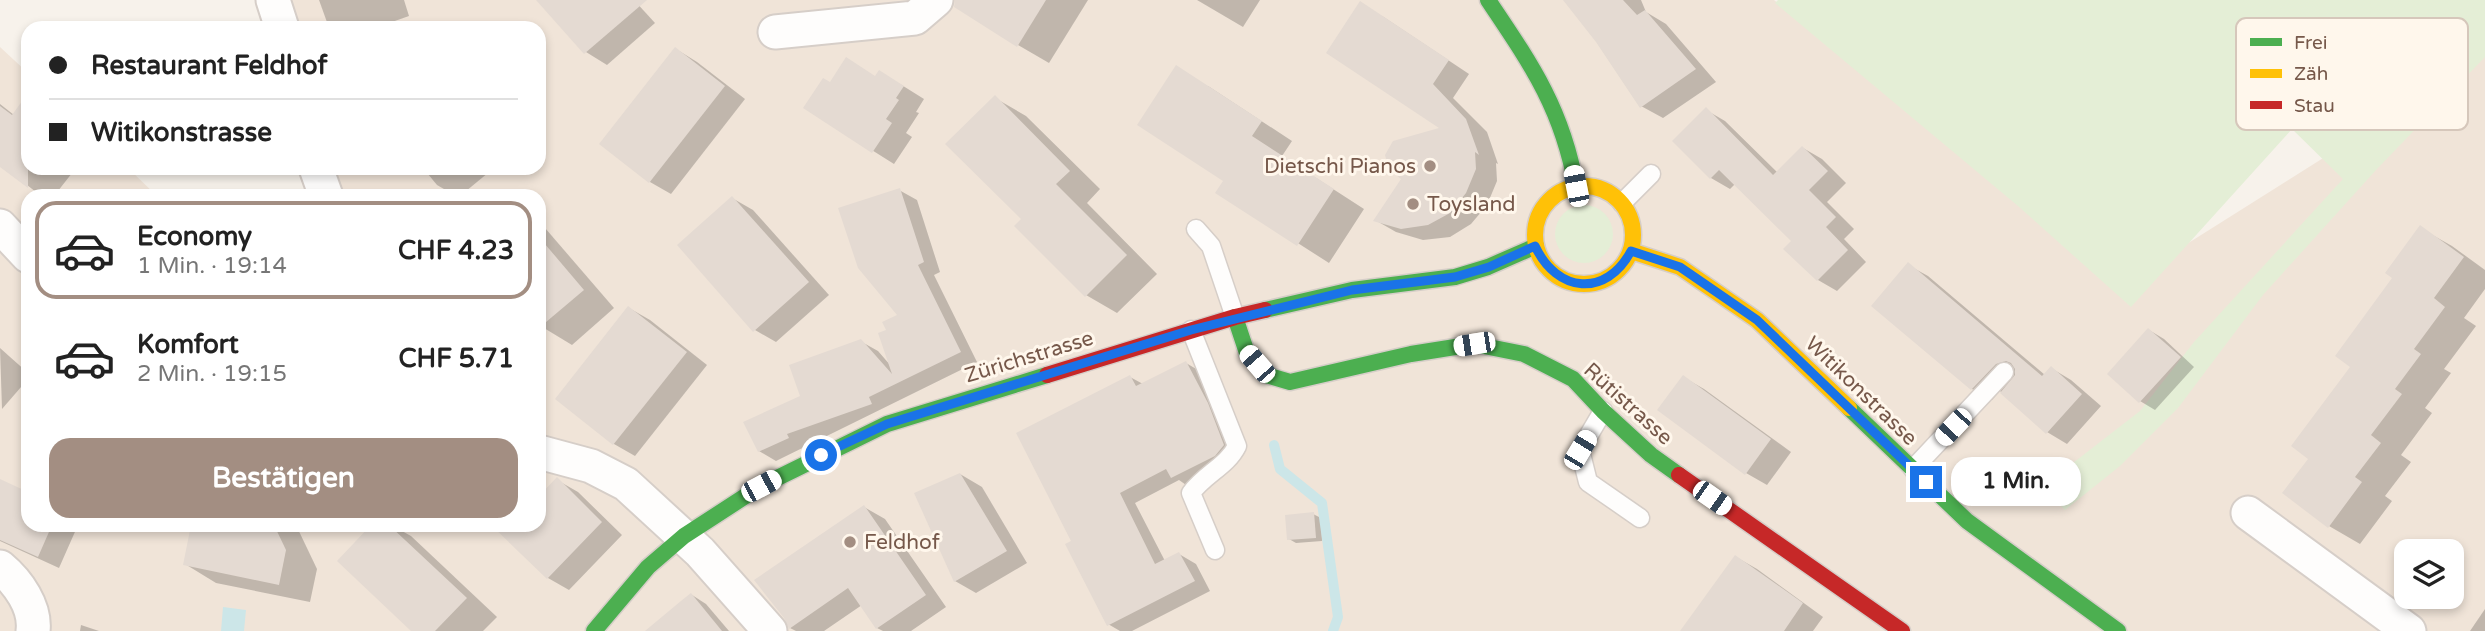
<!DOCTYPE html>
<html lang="de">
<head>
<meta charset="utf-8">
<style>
  body { margin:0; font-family:"Varela Round",sans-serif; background:#f2f2f2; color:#222; height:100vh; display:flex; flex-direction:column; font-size:26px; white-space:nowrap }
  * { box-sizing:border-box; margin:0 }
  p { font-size:23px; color:#767676 }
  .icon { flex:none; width:38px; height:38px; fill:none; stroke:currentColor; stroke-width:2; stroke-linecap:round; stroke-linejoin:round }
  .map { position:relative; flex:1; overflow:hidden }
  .details { position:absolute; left:21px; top:189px; width:525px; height:343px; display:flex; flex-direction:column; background:#fff; border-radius:21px; box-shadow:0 4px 10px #0003 }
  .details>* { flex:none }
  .top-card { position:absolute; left:21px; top:21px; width:525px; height:154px; border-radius:21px; box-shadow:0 4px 10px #0003; display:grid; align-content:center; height:154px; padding:0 28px; background:#fff }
  .buttons { position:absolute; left:2394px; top:539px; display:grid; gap:14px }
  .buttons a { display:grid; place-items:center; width:70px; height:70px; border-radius:14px; background:#fff; box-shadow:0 4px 10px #0003; font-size:35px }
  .end { position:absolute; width:32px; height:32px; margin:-16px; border:9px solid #1a73e8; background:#fff; box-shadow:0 0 0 4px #fff }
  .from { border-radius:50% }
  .bubble { position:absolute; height:49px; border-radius:21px; background:#fff; box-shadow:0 4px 10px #0003; font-size:23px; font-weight:800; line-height:49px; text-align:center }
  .car { position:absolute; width:21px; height:42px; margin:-21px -10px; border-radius:9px; box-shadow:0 0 5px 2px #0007; background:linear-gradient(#fff 24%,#345 0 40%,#fff 0 76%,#345 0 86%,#fff 0) }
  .top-card b { display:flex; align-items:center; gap:24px; height:66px; font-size:26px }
  .top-card b+b { border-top:2px solid #e0e0e0 }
  .top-card i { width:18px; height:18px; background:#222 }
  ul { padding:12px 0 0; list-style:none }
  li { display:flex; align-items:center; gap:21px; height:98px; margin:0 14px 10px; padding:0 14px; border:4px solid transparent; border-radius:21px }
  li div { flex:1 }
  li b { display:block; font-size:26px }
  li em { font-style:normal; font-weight:800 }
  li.selected { border-color:#a38e82 }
  li>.icon { width:63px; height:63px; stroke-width:1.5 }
  .button { display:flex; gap:14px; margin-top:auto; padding:14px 28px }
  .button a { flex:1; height:80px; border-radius:21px; background:#a38e82; color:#fff; font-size:28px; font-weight:800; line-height:80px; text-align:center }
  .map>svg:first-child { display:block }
</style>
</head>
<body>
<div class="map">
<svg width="2485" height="631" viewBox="0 0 2485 631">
  <rect width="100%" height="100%" fill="#f7f2eb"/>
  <path fill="#f0e4d8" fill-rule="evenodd" d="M273,0H1774L2117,288L2485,56V631H0V47L28,73V168H128L157,196H28V525H539V196H296L320,181L316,168H539V28H282ZM2406,551H2452V597H2406Z"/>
  <g fill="#e4eed6">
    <polygon points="1778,0 2485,0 2485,57 2376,170 2263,295 2178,408 2120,466 2065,510 2042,487 2140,411 2194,342 2343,179 2292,129 2131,307 2018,206 1775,3"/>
    <circle cx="1584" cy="234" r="29"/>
  </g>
  <polygon fill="#cce6e8" points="223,607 246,610 244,631 221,631"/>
  <g fill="#0003">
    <polygon points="319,0 404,0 409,16 375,28 333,28 328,25"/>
    <polygon points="538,0 634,0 655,23 607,65 586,52"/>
    <polygon points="961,0 1088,0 1049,63 1018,45"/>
    <polygon points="1197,0 1260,0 1243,27"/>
    <polygon points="1565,0 1641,0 1646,12 1666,24 1716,82 1663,118 1641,106 1598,41"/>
    <polygon points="1382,16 1469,74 1453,98 1487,132 1498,164 1496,163 1497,181 1487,205 1471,224 1450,237 1423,240 1396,232 1375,220 1443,129"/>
    <polygon points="676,49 697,62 745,99 671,194 650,182"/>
    <polygon points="830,84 900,84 924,99 916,112 919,113 906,133 912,137 894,164 805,108"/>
    <polygon points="1208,86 1292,141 1282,156 1364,209 1329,263 1218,192 1225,181"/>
    <polygon points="995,98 1026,116 1100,189 1087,203 1157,274 1117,313 1086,295 1023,219"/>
    <polygon points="0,104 14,115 28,121 28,168 76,168 54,196 42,196 36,192 0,164"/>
    <polygon points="1706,110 1725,121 1778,173 1803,148 1822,159 1846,183 1827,202 1854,229 1844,239 1866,262 1837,291 1818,280 1786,249 1794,241 1736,183 1730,189 1711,178"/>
    <polygon points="423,168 494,168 460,196 456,196 437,185"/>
    <polygon points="899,190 917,200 940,272 934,275 977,362 776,461 759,451 802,397 860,341 878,351 891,366 888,331 900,315"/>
    <polygon points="732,198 753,210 829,295 776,342 755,330"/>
    <polygon points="539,221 614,308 572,345 539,325"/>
    <polygon points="2420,228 2452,246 2485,270 2485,289 2464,318 2476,326 2444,369 2451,373 2425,408 2432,413 2401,455 2411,462 2385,496 2392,501 2360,544 2329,526 2310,459 2394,278"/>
    <polygon points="1908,265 1928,276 2045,375 2051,368 2071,380 2101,406 2067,444 2047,432 2000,391 1992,400 1972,389 1873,306"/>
    <polygon points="629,308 650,320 707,365 635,456 614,444 557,398"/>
    <polygon points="2149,330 2164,339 2194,367 2155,410 2140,401"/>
    <polygon points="0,348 28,373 28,379 2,409"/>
    <polygon points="1186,363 1203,373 1241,455 1189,487 1179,480 1135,503 1165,561 1179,554 1196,564 1210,591 1132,631 1120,631 1108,624 1074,542 1130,377 1143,384"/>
    <polygon points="1683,377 1704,389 1791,452 1767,485 1746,473"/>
    <polygon points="960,474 982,487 1027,563 976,593 955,581"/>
    <polygon points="557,480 578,492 622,535 569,590 548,578 513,525 539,525 539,498"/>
    <polygon points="0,481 28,494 28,525 78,525 59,568 0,541"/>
    <polygon points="864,507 885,519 946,607 911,631 883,631 877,628 862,605 824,631 796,631 790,628"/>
    <polygon points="1313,514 1321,518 1322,541 1296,543 1289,539"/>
    <polygon points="193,525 296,525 317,569 310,602 216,583 185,564"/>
    <polygon points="374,525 391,525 411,536 497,617 483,631 413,631"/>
    <polygon points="1736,557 1757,569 1823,617 1813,631 1683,631"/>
    <polygon points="692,595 706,604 729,631 670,631"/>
    <polygon points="2485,609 2485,631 2470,631"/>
    <polygon points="81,625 99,631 80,631"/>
  </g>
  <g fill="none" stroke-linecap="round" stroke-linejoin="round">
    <polyline stroke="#cce6e8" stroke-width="10" points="1274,445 1280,469 1322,503 1338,617 1333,631"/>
  </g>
  <g fill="#e4dad2">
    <polygon points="536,0 647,0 584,54"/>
    <polygon points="955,0 1046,0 1017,47 954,7"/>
    <polygon points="1563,0 1623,0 1637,15 1645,10 1696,69 1640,108 1596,42"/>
    <polygon points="1360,1 1449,60 1433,84 1466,119 1479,155 1475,152 1476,169 1466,193 1450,213 1428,225 1401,229 1373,221 1401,179 1389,169 1385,155 1393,141 1439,128 1326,53"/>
    <polygon points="675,47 725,86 649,183 599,144"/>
    <polygon points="846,57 875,76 879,70 904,86 896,98 899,100 886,119 892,123 872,153 803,108 823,78 830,82"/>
    <polygon points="1176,65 1262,121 1252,136 1334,189 1297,246 1215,193 1223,181 1137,125"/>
    <polygon points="28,93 28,188 0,167 0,106 12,115"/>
    <polygon points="995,95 1070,171 1056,184 1127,255 1085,297 1014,226 1021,219 945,144"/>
    <polygon points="1706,107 1773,175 1802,146 1828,171 1809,190 1836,217 1826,227 1848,250 1817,281 1783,249 1791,241 1719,170 1710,179 1672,141"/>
    <polygon points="900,188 924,262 918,265 961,352 869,397 872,404 787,434 789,438 758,452 743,422 800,396 789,365 861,339 892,374 878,333 886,330 882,322 897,315 858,268 838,208"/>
    <polygon points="732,196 809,282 753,332 677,245"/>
    <polygon points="2420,225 2464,257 2434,298 2445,307 2414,349 2421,354 2395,389 2402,394 2371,435 2381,443 2355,477 2362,482 2328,528 2282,493 2308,459 2291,446 2350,367 2335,356 2392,278 2385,273"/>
    <polygon points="539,237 584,290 539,328"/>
    <polygon points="1908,262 2042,376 2051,366 2082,394 2046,434 2000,393 2015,375 2015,369 2011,363 2006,361 1996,364 1971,390 1871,306"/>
    <polygon points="628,306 687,352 613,445 555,399"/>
    <polygon points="2148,328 2181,357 2139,403 2107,374"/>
    <polygon points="1186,361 1208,403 1224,445 1215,456 1171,478 1166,469 1120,493 1155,564 1179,552 1195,581 1107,626 1065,544 1071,541 1016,433 1130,375 1136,386"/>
    <polygon points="1683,375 1771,439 1745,475 1657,410"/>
    <polygon points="960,473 1007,551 954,582 914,493"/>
    <polygon points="557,477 602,522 547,579 491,525 539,525 539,496"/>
    <polygon points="0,479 28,492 28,525 52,525 38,557 0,540"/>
    <polygon points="864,505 926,595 876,629 848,588 789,629 784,618 754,580"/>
    <polygon points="1314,512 1316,538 1287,540 1285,515"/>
    <polygon points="191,525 274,525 286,550 279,585 183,565"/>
    <polygon points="371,525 389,525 467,598 435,631 411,631 337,561"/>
    <polygon points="1735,555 1803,603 1784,631 1680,631"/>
    <polygon points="691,593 722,631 645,631 681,601"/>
  </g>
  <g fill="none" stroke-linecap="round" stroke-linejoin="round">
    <defs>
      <g id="lane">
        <polyline points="1622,203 1651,174"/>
        <polyline points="1196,229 1211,246 1235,317"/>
        <path d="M1191,330L1237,446C1227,466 1205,474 1191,493L1215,550"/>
        <polyline points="1603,411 1580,450 1588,482 1640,518"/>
        <polyline points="1913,469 2004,372"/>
      </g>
      <g id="street">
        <polyline points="273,0 282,28"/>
        <polyline points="775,32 915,18 936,0"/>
        <polyline points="316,168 326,196"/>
        <polyline points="0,226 28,256"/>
        <polyline points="539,452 591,466 626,484 700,552 770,631"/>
        <polyline points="2248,513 2409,631"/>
        <path d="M0,567C18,582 36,607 33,631"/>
      </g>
      <g id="fast">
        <path d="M1488,0C1531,64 1562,108 1576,186"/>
        <polyline points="1265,310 1352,290 1455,277 1488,267 1536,246"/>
        <polyline points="1235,317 1247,353 1266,375 1290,382 1411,354 1474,344 1524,354 1573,379 1603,411 1651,455 1679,475"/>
        <polyline points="1849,408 1967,521 2118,631"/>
        <polyline points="594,631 648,567 684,536 761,486 887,424 1047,375"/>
      </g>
      <g id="slow">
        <circle cx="1584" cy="235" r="49"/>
        <polyline points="1631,251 1680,267 1757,320 1849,408"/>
      </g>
      <g id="jam">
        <polyline points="1047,375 1235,317 1265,310"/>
        <polyline points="1679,475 1902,631"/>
      </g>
    </defs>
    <use href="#lane" stroke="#d6cec8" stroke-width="21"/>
    <use href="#street" stroke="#d6cec8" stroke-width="37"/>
    <use href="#fast" stroke="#d6cec8" stroke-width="19"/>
    <use href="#slow" stroke="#d6cec8" stroke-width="19"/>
    <use href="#jam" stroke="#d6cec8" stroke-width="19"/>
    <use href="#lane" stroke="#fefdfc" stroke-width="18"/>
    <use href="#street" stroke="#fefdfc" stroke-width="33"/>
    <use href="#fast" stroke="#4caf50" stroke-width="16"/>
    <use href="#slow" stroke="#ffc107" stroke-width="16"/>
    <use href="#jam" stroke="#c62828" stroke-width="16"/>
  </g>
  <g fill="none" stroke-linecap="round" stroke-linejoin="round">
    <path stroke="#1a73e8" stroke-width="9" d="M821,455L887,424L1191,330L1352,290L1455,277L1489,267L1535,246C1557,293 1606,298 1631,251L1680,267L1757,320L1926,482"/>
  </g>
  <g fill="#a38e82" stroke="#fff7ec" stroke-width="2.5">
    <circle cx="1430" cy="166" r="7"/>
    <circle cx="1413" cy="204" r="7"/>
    <circle cx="850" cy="542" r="7"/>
  </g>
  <g text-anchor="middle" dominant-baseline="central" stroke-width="6" stroke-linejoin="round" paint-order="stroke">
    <g font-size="21" fill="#76584a" stroke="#fff7ec" text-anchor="start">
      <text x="1416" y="166" text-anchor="end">Dietschi Pianos</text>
      <text x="1427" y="204">Toysland</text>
      <text x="864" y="542">Feldhof</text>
    </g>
    <g font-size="21" fill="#76584a" stroke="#fff7ec">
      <text transform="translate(1029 357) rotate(-17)">Zürichstrasse</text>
      <text transform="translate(1861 391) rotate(44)">Witikonstrasse</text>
      <text transform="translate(1628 404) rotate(42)">Rütistrasse</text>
    </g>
  </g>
  <rect x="2236" y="18" width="232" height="112" rx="10" fill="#fff7ec" stroke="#d6c7bb" stroke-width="2"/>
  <rect x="2250" y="38" width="32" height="8" fill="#4caf50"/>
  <rect x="2250" y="69" width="32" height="9" fill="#ffc107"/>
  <rect x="2250" y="101" width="32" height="8" fill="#c62828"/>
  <g font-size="19" fill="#76584a">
    <text x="2294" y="49">Frei</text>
    <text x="2294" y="80">Zäh</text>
    <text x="2294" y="112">Stau</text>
  </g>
</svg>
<div class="buttons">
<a><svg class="icon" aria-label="layers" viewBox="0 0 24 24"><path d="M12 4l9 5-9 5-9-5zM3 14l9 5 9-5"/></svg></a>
</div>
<i class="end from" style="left:821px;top:455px"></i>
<i class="end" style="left:1926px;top:482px"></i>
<div class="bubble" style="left:1951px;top:457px;width:130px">1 Min.</div>
<i class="car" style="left:1576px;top:186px;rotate:349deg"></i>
<i class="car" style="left:1474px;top:344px;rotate:261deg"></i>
<i class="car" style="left:1257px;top:364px;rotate:319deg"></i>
<i class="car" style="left:1953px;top:427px;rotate:223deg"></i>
<i class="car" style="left:1580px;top:450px;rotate:31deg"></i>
<i class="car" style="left:761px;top:486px;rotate:62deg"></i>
<i class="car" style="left:1712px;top:498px;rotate:125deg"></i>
<div class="top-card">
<b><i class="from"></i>Restaurant Feldhof</b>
<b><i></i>Witikonstrasse</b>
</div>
<section class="details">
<ul>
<li class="selected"><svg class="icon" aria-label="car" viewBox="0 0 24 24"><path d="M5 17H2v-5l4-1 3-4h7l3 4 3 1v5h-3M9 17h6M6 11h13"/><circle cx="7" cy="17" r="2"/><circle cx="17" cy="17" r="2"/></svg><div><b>Economy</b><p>1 Min. · 19:14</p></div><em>CHF 4.23</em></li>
<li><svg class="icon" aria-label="car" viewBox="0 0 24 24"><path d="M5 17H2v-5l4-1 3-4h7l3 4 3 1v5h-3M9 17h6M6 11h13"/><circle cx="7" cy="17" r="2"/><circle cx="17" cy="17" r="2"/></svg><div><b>Komfort</b><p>2 Min. · 19:15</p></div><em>CHF 5.71</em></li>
</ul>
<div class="button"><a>Bestätigen</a></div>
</section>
</div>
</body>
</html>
